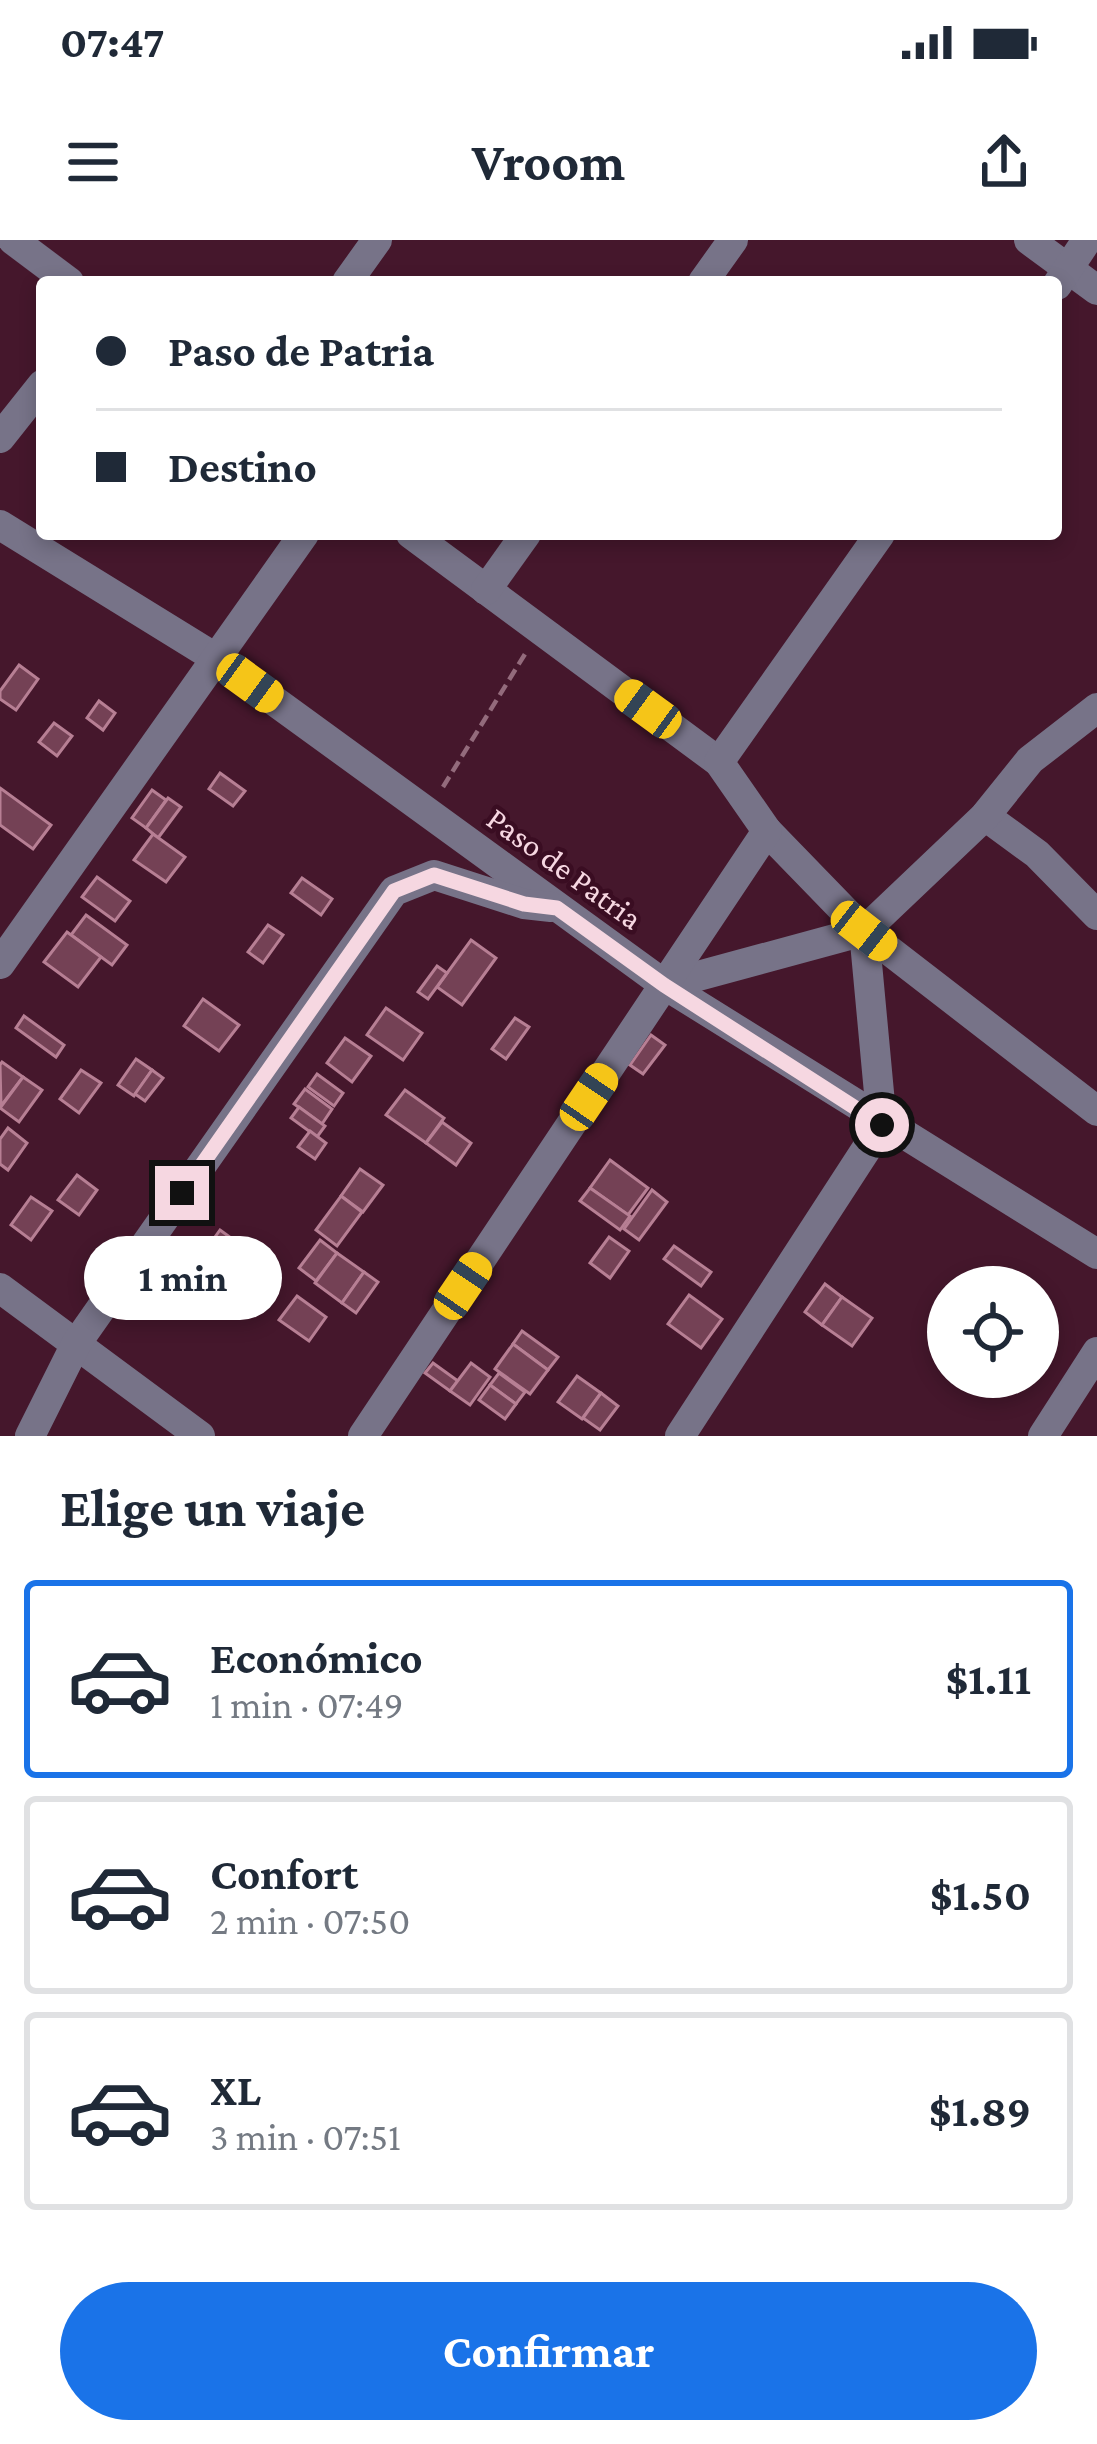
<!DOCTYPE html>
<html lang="es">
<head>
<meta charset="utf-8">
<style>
  body { margin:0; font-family:"Crimson Pro",serif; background:#f6f6f7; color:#1f2937; height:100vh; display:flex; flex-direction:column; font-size:45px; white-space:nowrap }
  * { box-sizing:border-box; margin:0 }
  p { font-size:39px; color:#747a83 }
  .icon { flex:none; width:66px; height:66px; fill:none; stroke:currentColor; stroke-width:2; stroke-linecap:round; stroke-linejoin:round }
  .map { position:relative; height:1196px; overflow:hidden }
  .side { display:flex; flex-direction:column; background:#fff; flex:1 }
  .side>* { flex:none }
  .banner { position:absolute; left:36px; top:36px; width:1026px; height:264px; border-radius:12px; box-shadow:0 6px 18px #0003; display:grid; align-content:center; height:264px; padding:0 60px; background:#fff }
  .tools { position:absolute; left:927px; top:1026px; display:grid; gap:24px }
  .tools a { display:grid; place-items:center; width:132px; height:132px; border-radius:50%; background:#fff; box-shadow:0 6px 18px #0003; font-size:60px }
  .end { position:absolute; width:54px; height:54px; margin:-27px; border:15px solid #f6d7e1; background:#111; box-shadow:0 0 0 6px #111 }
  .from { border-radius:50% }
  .bubble { position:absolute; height:84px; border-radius:42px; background:#fff; box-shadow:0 6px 18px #0003; font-size:39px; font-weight:700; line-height:84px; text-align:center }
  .car { position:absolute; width:36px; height:72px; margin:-36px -18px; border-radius:15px; box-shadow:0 0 9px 3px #0007; background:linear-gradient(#f5c518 24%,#345 0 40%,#f5c518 0 76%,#345 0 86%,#f5c518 0) }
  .banner b { display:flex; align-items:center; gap:42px; height:114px; font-size:45px }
  .banner b+b { border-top:3px solid #e0e1e3 }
  .banner i { width:30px; height:30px; background:#1f2937 }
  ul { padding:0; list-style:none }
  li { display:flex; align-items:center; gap:36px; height:198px; margin:0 24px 18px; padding:0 36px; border:6px solid #e0e1e3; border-radius:12px }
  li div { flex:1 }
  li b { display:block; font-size:45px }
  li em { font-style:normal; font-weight:700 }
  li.on { border-color:#1a73e8 }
  li>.icon { width:108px; height:108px; stroke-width:1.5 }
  h2 { padding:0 60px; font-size:54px; line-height:144px }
  .action { display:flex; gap:24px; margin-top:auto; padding:24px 60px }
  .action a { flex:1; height:138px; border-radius:72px; background:#1a73e8; color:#fff; font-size:48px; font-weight:700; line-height:138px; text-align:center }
  .status { display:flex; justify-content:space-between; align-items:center; height:84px; padding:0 60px; background:#fff; direction:ltr }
  .status svg { height:33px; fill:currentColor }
  header { display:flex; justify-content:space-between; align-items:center; height:156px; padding:0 60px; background:#fff; font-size:54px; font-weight:700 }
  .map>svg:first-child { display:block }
</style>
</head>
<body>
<div class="status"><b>07:47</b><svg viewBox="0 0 49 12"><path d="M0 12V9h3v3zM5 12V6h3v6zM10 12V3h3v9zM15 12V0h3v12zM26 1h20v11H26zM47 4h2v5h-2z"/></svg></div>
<header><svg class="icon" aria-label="menu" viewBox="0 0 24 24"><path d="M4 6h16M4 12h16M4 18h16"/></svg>Vroom<svg class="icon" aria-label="share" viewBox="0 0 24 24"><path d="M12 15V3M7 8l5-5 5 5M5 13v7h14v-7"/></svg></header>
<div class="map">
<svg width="1097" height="1196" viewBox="0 0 1097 1196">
  <rect width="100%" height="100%" fill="#45172c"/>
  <g fill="#744155" stroke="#b77f94" stroke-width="3">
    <polygon points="19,425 38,439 16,470 0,459 0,451"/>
    <polygon points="99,461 115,473 103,490 87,478"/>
    <polygon points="54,483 72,496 57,516 39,502"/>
    <polygon points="220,533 245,551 233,566 209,549"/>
    <polygon points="0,548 51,585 33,609 0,585"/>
    <polygon points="152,550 166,560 146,588 132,578"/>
    <polygon points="168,558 181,567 158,598 146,588"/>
    <polygon points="153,594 185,617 166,642 134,620"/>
    <polygon points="97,637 130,661 115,681 82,657"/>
    <polygon points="302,638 332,659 321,675 291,653"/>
    <polygon points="86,675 127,705 112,725 71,695"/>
    <polygon points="268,685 283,695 263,723 248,712"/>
    <polygon points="67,692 101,717 78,747 44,722"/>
    <polygon points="471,700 496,718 462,765 437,747"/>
    <polygon points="437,726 447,733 428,759 418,752"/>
    <polygon points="203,759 239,785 219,811 184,786"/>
    <polygon points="386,768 422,793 403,820 367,795"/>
    <polygon points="24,776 64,805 56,817 16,788"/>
    <polygon points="515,778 529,787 506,819 492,809"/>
    <polygon points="651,795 665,805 643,834 630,825"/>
    <polygon points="345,798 371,816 352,842 327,823"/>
    <polygon points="136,819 152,830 134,856 118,845"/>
    <polygon points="2,822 23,837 1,866 0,825"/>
    <polygon points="81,830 101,843 79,873 60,859"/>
    <polygon points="152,830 163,838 145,861 135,854"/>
    <polygon points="317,834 343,853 334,866 308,847"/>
    <polygon points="23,837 42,850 19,882 0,868"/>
    <polygon points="305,849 332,869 322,884 294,864"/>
    <polygon points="405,850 444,878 426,903 386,875"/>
    <polygon points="299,867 325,886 317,897 291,878"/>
    <polygon points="442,882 471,903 456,925 426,903"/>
    <polygon points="8,888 27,903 8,930 0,924 0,899"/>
    <polygon points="310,891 326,903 315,919 298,907"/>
    <polygon points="610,920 648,948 628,975 590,948"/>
    <polygon points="360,929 383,945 363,972 341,956"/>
    <polygon points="77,935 97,950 79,975 58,960"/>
    <polygon points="590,948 630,976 620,990 580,961"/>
    <polygon points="652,950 667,962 639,1000 624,989"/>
    <polygon points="341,956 362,972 337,1006 316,990"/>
    <polygon points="31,957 52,971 31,1000 11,985"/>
    <polygon points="220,990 245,1008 225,1036 200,1018"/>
    <polygon points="609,997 629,1011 610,1038 590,1023"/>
    <polygon points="320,1000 337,1013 316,1041 299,1028"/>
    <polygon points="674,1006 711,1032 701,1046 664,1019"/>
    <polygon points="337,1013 364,1032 342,1063 315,1043"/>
    <polygon points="364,1032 378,1042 356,1073 342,1063"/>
    <polygon points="825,1044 842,1057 822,1085 805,1072"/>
    <polygon points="689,1055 722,1079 701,1108 668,1084"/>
    <polygon points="297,1056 326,1077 309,1101 279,1080"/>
    <polygon points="842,1057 872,1078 852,1106 822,1085"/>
    <polygon points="522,1091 558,1117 548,1130 513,1104"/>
    <polygon points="513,1104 548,1130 530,1154 495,1129"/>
    <polygon points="433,1123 458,1141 450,1151 425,1133"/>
    <polygon points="471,1123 490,1137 470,1165 450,1151"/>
    <polygon points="499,1133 525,1152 516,1164 490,1145"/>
    <polygon points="577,1136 601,1153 582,1179 558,1162"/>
    <polygon points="490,1145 516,1164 505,1179 479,1160"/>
    <polygon points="601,1153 618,1166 600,1190 583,1178"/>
  </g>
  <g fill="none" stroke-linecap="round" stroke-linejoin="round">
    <polyline stroke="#936b7c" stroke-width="4.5" stroke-dasharray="12 6" stroke-linecap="butt" points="443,547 525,414"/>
    <g stroke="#777388" stroke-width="30">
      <polyline points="13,0 69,42"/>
      <polyline points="1029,0 1097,50"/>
      <polyline points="347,42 377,0"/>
      <polyline points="703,42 733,0"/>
      <polyline points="1057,45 1087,0"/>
      <polyline points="0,198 42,145"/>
      <polyline points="0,285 214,417 665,745 1097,1014"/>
      <polyline points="411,294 719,522"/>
      <polyline points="486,350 526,294"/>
      <polyline points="985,576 1037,614 1097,675"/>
      <polyline points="767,591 864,691 1097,871"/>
      <polyline points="0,724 304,294"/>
      <polyline points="665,745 864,691 985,576 1030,520 1097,468"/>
      <polyline points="0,1048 200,1196"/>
      <polyline points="30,1196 76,1104 394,651 434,635 524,664 551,667"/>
      <polyline points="363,1196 767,591 719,522 880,294"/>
      <polyline points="680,1196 882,885 864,691"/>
      <polyline points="1043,1196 1097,1112"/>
    </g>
  </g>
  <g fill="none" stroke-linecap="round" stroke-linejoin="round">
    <polyline stroke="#f6d7e1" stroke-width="15" points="182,953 394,651 434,635 524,664 557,668 664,745 882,885"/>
  </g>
  <g text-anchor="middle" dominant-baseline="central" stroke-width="9" stroke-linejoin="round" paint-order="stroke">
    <g font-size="33" fill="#f6d7e1" stroke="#3a0d22">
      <text transform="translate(565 628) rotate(36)">Paso de Patria</text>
    </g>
  </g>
</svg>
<div class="tools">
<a><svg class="icon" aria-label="locate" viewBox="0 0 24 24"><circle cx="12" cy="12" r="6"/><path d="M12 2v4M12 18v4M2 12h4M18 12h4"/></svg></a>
</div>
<i class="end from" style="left:882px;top:885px"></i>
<i class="end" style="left:182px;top:953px"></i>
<div class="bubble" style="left:84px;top:996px;width:198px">1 min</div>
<i class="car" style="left:250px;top:443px;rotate:126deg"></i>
<i class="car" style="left:648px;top:469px;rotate:306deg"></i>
<i class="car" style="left:864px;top:691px;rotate:128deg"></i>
<i class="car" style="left:589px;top:857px;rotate:34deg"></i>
<i class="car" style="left:463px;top:1046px;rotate:34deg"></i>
<div class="banner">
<b><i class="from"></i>Paso de Patria</b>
<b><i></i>Destino</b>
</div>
</div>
<section class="side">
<h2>Elige un viaje</h2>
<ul>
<li class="on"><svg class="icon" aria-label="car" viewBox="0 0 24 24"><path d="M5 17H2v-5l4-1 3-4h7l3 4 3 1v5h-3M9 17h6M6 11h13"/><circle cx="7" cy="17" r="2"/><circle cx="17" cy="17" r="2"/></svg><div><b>Económico</b><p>1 min · 07:49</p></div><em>$1.11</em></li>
<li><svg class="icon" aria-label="car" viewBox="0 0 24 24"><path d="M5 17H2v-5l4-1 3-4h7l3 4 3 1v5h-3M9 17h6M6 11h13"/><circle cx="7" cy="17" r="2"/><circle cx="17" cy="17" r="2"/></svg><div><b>Confort</b><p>2 min · 07:50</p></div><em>$1.50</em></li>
<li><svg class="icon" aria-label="car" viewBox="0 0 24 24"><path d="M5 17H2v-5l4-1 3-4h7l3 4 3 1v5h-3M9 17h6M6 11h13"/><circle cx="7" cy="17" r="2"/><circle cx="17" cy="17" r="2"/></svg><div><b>XL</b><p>3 min · 07:51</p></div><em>$1.89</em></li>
</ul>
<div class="action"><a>Confirmar</a></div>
</section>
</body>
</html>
